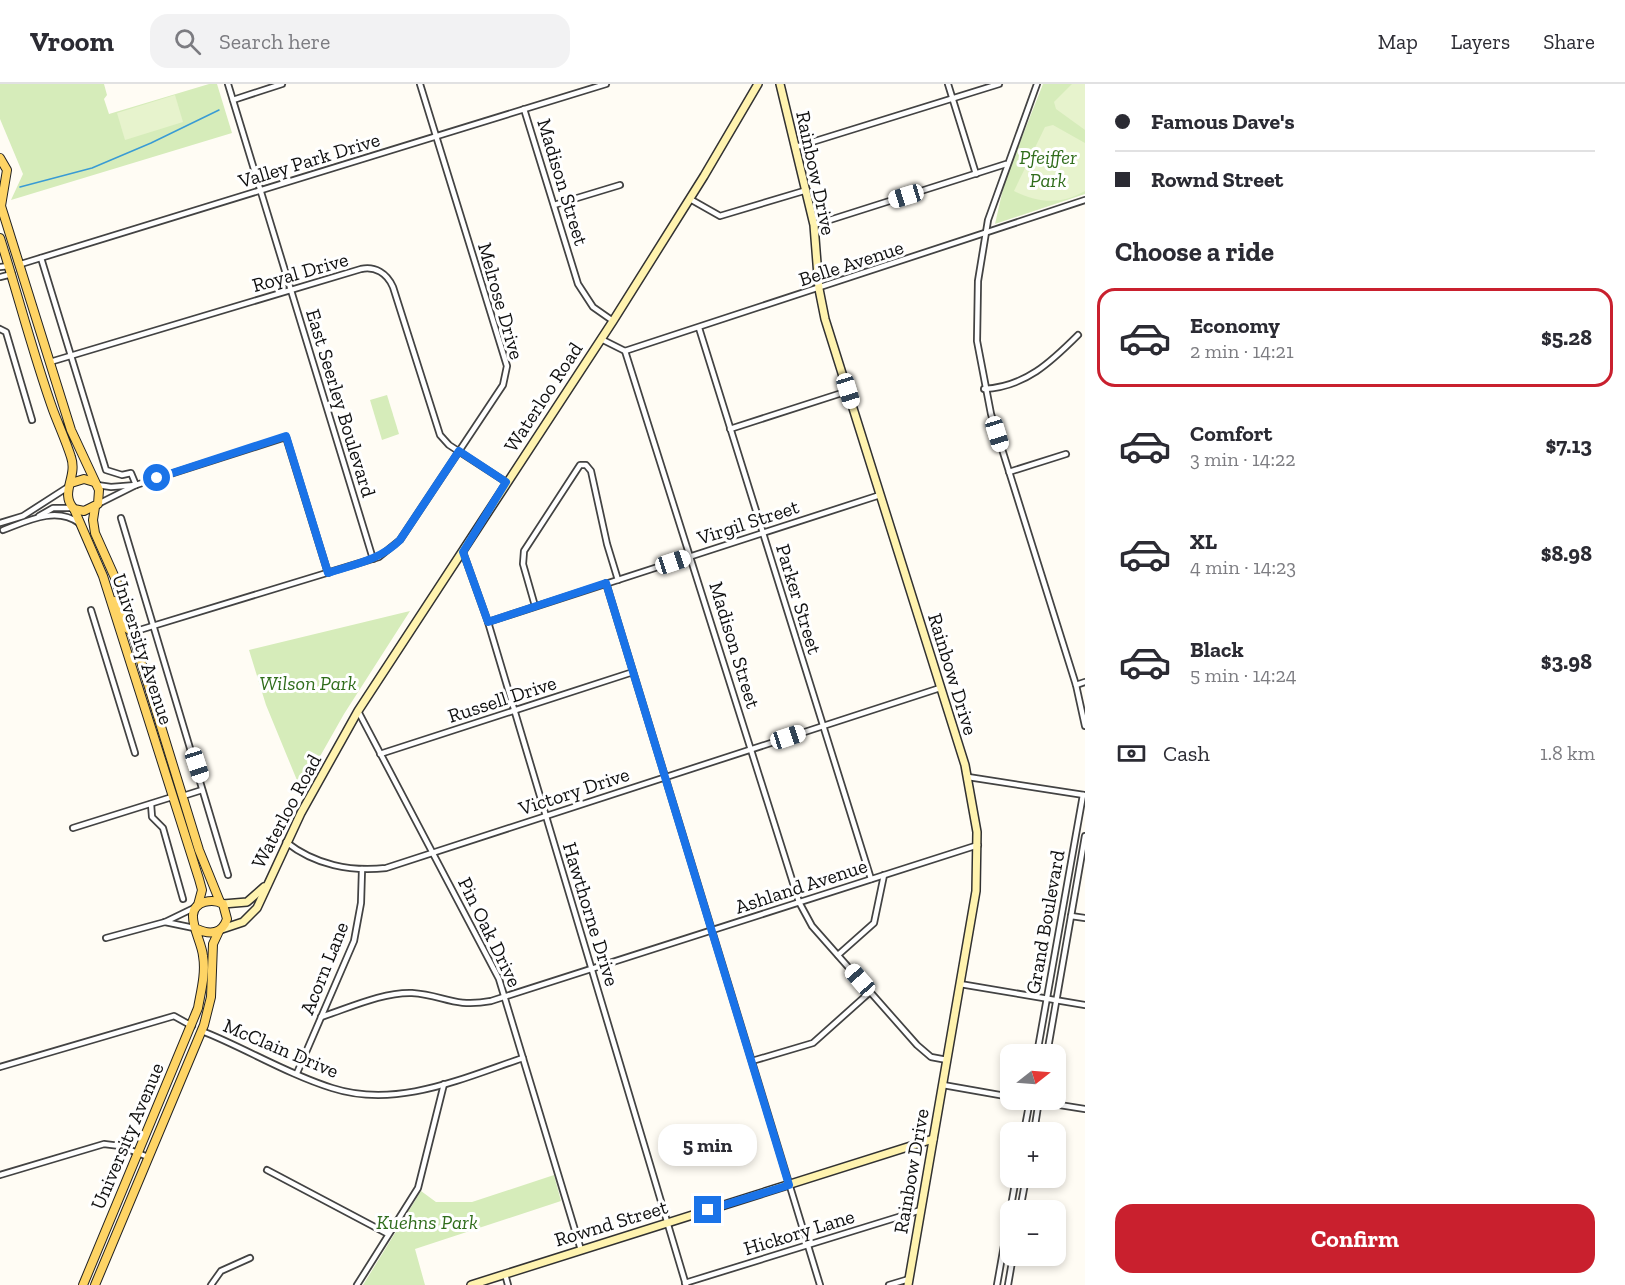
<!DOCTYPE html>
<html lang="en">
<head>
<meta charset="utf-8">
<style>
  body { margin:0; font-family:"Zilla Slab",serif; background:#f2f2f3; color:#2b2b33; height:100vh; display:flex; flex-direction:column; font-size:22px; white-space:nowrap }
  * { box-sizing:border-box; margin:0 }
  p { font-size:20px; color:#7c7c81 }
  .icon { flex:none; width:33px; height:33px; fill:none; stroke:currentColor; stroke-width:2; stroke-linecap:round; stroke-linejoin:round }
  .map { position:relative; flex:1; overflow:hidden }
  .drawer { display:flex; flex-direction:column; background:#fff; width:540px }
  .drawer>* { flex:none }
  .hud { display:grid; align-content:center; height:132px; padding:0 30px; background:#fff }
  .needle { width:39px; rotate:73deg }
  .buttons { position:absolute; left:1000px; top:960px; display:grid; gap:12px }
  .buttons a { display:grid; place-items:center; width:66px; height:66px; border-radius:12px; background:#fff; box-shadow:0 3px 9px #0003; font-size:30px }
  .end { position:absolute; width:27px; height:27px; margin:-14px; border:8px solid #1a73e8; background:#fff; box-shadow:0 0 0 3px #fff }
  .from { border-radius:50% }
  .bubble { position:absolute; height:42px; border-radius:18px; background:#fff; box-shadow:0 3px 9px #0003; font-size:20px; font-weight:700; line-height:42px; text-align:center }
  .car { position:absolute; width:18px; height:36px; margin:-18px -9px; border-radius:8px; box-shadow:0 0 4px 2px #0007; background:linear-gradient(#fff 24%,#345 0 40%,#fff 0 76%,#345 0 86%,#fff 0) }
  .hud b { display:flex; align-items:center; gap:21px; height:57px; font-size:22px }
  .hud b+b { border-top:2px solid #e1e1e2 }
  .hud i { width:15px; height:15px; background:#2b2b33 }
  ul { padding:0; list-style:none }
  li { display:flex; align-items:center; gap:18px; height:99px; margin:0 12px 9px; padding:0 18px; border:3px solid transparent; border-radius:18px }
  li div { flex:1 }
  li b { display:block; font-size:22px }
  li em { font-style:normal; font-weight:700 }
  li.on { border-color:#c9202e }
  li>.icon { width:54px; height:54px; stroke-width:1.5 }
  h2 { padding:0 30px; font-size:27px; line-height:72px }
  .pay { display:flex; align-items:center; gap:15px; height:66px; padding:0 30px; font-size:22px }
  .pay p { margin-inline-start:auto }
  .action { display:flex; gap:12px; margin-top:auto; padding:12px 30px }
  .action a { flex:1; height:69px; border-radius:18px; background:#c9202e; color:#fff; font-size:24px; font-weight:700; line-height:69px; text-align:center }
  header { display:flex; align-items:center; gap:36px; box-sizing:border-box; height:84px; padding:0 30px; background:#fff; border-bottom:2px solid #e1e1e2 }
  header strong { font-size:28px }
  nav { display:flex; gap:33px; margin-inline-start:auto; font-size:21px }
  .search { width:420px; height:54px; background:#f2f2f3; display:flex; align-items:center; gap:15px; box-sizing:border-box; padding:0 21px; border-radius:18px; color:#7c7c81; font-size:22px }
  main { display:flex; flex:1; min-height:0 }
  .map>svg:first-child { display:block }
</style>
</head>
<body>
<header>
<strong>Vroom</strong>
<div class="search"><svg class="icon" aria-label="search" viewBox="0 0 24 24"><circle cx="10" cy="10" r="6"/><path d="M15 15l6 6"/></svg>Search here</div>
<nav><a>Map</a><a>Layers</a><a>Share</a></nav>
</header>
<main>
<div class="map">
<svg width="1085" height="1201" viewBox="0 0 1085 1201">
  <rect width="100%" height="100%" fill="#fffcf4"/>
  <g fill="#d6ecba">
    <polygon points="0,0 104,0 107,11 104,15 109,30 209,0 217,0 232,49 11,116 23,90 0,35"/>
    <polygon points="1043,0 1085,0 1085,110 995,140 1005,96"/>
    <polygon points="387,311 399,350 382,356 370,316"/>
    <polygon points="410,527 344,630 301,706 266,621 249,566"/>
    <polygon points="554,1091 561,1117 415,1165 425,1201 363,1201 421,1107 436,1118 472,1118"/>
  </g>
  <g fill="#e7f3cd">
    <polygon points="1072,0 1085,0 1085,46 1056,25 1054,18"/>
    <polygon points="175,11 183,38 125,56 117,29"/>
    <path d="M1053,41L1085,59V107C1061,121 1038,119 1014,107L1045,43Z"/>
  </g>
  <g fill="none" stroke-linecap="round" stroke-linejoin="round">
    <polyline stroke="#399bd4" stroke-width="1.5" points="20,103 92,84 151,59 219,26"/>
    <defs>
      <g id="street">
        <polyline points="228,0 373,475"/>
        <polyline points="948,0 976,90"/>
        <polyline points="1037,0 988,136 978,197 977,257 991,330 1076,601 1085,642"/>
        <polyline points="233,16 282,0"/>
        <polyline points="524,25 578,200 593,223 613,237"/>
        <polyline points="796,63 999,0"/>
        <polyline points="690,115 720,132 807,106"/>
        <polyline points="554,121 620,101"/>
        <polyline points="814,141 1006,80"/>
        <polyline points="41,174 106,386 122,391 131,389 136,401"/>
        <polyline points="21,180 606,0"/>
        <polyline points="0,183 9,182"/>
        <polyline points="0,193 12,190"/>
        <polyline points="699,244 871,795"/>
        <polyline points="0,245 6,248 32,336"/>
        <polyline points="601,255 625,267 799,818 812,842 917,961 931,973 947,976"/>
        <polyline points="625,267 1085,116"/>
        <path d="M50,278L361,185C375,182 387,189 393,203L440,351L449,361L506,398"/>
        <path d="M984,305C1025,303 1051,278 1078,251"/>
        <polyline points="730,345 848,307"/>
        <polyline points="1009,388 1066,370"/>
        <polyline points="97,401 111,403 136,401 286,353 328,489"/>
        <polyline points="98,420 136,401"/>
        <polyline points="39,432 53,424 73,424"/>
        <polyline points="121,434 228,791"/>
        <polyline points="0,439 23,432 68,403"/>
        <path d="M3,446C27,437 56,422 79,439"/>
        <polyline points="463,468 488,538 686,1201"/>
        <polyline points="606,499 820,1201"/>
        <polyline points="535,522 523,480 524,467 580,381 586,381 591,387 607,460 618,496"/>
        <polyline points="91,526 135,669"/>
        <polyline points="488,538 880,411"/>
        <polyline points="133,548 379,473 400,456 503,301 507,282 420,0"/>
        <polyline points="1076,601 1085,598"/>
        <polyline points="358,627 499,895 581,1166"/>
        <polyline points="380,670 633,588"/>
        <polyline points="968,693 1084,711"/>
        <polyline points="183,712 202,706"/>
        <polyline points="151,720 152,733 163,744 183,815"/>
        <polyline points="73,744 172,713"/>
        <path d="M286,758C315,781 351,788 386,784L940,604"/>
        <polyline points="1071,832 1085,834"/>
        <polyline points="165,838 194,844"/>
        <polyline points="106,854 165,838 196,823"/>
        <polyline points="838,871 874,839 884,791"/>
        <polyline points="960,900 1085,921"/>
        <path d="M321,933C349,924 383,908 412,909C444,911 453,924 491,917L978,761"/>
        <path d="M202,947C245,964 287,990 332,1004C397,1025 463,994 523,974"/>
        <polyline points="1037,970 1083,711"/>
        <polyline points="1047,970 1085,752"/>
        <polyline points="752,977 813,959 870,908"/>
        <polyline points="0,983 174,932 192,942"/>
        <polyline points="297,989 354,857 361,819 362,785"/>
        <polyline points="943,1001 1011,1013"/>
        <polyline points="1028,1016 1085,1025"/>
        <polyline points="1024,1048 1030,1016"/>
        <polyline points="1034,1048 1039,1016"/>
        <polyline points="267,1086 388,1150"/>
        <polyline points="0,1091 104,1060 120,1062 148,1073"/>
        <polyline points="1020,1126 1026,1094"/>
        <polyline points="505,1190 508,1201"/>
        <polyline points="685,1199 921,1126"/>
        <polyline points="211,1201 221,1187 250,1174"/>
        <polyline points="357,1201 418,1104 444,1000"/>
        <polyline points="889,1201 909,1195"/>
        <polyline points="997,1201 1016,1094"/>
        <polyline points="1008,1201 1013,1172"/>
      </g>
      <g id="secondary">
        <polyline points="780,0 814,141 819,205 825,235 965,681 977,748 976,807 908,1201"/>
        <polyline points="223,820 247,818 264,803"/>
        <polyline points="222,845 243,838 257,824 301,729 358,627 613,237 704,92 758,0"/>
        <polyline points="471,1201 933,1055"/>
      </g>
      <g id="primary">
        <path d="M0,74L7,86L1,122L71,346L99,406L98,420L84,427L74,425C59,409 78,393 71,373C66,357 59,342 53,326C33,270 18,211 0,154"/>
        <polyline points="71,399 84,395 94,398"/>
        <polyline points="95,423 93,436 95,449 116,496 199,766 220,818"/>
        <polyline points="74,425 103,492 199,795 202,806 198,821"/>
        <polyline points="114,517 125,543 133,548"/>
        <path d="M83,1201L198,924C201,907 206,889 203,872C202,860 192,843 193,831C194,817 213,814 223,820L227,835C222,850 210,851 197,845"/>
        <polyline points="95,1201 204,941 211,913 213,860 219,847"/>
      </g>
    </defs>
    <use href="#street" stroke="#434343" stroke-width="8"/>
    <use href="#secondary" stroke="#323232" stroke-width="10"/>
    <use href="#primary" stroke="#212121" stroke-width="10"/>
    <use href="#street" stroke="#fff" stroke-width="4.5"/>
    <use href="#secondary" stroke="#fff3af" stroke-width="7"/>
    <use href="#primary" stroke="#fed465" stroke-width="8"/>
  </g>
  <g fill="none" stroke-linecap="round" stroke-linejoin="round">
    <path stroke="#1a73e8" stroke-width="8" d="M157,394L286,352L328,489C355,480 380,476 400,456L459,367L506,398L463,468L488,538L606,499L789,1101L708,1126"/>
  </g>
  <g text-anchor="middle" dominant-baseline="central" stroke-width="6" stroke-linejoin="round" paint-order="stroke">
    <g font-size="20" font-style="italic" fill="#306d1c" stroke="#fff">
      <text x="1048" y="73">Pfeiffer<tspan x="1048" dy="23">Park</tspan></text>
      <text x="308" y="599">Wilson Park</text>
      <text x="427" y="1138">Kuehns Park</text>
    </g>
    <g font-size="20" fill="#101010" stroke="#fff">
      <text transform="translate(309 76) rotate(-17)">Valley Park Drive</text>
      <text transform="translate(816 89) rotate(78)">Rainbow Drive</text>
      <text transform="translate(563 98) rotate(73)">Madison Street</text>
      <text transform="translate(851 179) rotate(-18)">Belle Avenue</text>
      <text transform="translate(300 188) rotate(-16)">Royal Drive</text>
      <text transform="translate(501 217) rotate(74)">Melrose Drive</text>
      <text transform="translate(543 313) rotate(-57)">Waterloo Road</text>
      <text transform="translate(341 319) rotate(73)">East Seerley Boulevard</text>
      <text transform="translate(748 438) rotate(-18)">Virgil Street</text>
      <text transform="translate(799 515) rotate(73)">Parker Street</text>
      <text transform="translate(735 561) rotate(73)">Madison Street</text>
      <text transform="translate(143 565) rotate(72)">University Avenue</text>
      <text transform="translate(953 590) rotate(73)">Rainbow Drive</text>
      <text transform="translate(502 615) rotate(-18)">Russell Drive</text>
      <text transform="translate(574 707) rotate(-18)">Victory Drive</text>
      <text transform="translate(286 727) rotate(-62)">Waterloo Road</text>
      <text transform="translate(801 802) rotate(-18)">Ashland Avenue</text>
      <text transform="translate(591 830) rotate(73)">Hawthorne Drive</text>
      <text transform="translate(1045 838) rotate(-80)">Grand Boulevard</text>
      <text transform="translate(490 848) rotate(64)">Pin Oak Drive</text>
      <text transform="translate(324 884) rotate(-68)">Acorn Lane</text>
      <text transform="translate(281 964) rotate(23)">McClain Drive</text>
      <text transform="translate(127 1052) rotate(-67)">University Avenue</text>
      <text transform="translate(911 1087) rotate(-80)">Rainbow Drive</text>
      <text transform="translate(611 1139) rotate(-17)">Rownd Street</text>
      <text transform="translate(799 1148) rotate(-17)">Hickory Lane</text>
    </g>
  </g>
</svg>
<div class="buttons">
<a><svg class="needle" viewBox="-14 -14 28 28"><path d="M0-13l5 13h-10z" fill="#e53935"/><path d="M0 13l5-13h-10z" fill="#7c7c81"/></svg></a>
<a>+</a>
<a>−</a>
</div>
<i class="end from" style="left:157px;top:394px"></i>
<i class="end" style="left:708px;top:1126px"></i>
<div class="bubble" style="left:658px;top:1040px;width:99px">5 min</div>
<i class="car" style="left:906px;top:112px;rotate:253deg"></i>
<i class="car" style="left:848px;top:307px;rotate:163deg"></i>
<i class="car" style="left:997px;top:350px;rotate:163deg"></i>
<i class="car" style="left:673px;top:478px;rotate:72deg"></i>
<i class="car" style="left:788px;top:653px;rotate:72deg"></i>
<i class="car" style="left:197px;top:681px;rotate:162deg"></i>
<i class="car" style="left:860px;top:896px;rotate:319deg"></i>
</div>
<section class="drawer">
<div class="hud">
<b><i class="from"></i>Famous Dave's</b>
<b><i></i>Rownd Street</b>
</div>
<h2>Choose a ride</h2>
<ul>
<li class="on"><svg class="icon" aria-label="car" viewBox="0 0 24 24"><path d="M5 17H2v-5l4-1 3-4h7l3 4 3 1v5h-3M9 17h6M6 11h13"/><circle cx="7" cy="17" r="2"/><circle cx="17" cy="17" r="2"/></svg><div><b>Economy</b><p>2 min · 14:21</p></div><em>$5.28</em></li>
<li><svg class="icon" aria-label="car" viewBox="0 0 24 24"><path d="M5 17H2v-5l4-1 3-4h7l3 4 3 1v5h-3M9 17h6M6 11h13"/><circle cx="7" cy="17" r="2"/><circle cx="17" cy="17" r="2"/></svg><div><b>Comfort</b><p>3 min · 14:22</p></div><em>$7.13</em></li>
<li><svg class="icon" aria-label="car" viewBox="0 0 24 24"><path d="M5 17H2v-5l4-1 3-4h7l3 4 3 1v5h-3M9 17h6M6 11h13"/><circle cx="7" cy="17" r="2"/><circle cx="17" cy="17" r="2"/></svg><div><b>XL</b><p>4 min · 14:23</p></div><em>$8.98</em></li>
<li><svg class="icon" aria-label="car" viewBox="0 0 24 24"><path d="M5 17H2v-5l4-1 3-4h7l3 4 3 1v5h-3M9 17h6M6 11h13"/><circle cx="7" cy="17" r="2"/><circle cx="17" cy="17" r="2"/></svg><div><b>Black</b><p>5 min · 14:24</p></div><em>$3.98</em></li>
</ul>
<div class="pay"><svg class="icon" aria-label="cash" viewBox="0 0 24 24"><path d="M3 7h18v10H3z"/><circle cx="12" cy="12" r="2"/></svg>Cash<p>1.8 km</p></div>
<div class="action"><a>Confirm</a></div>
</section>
</main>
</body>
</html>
